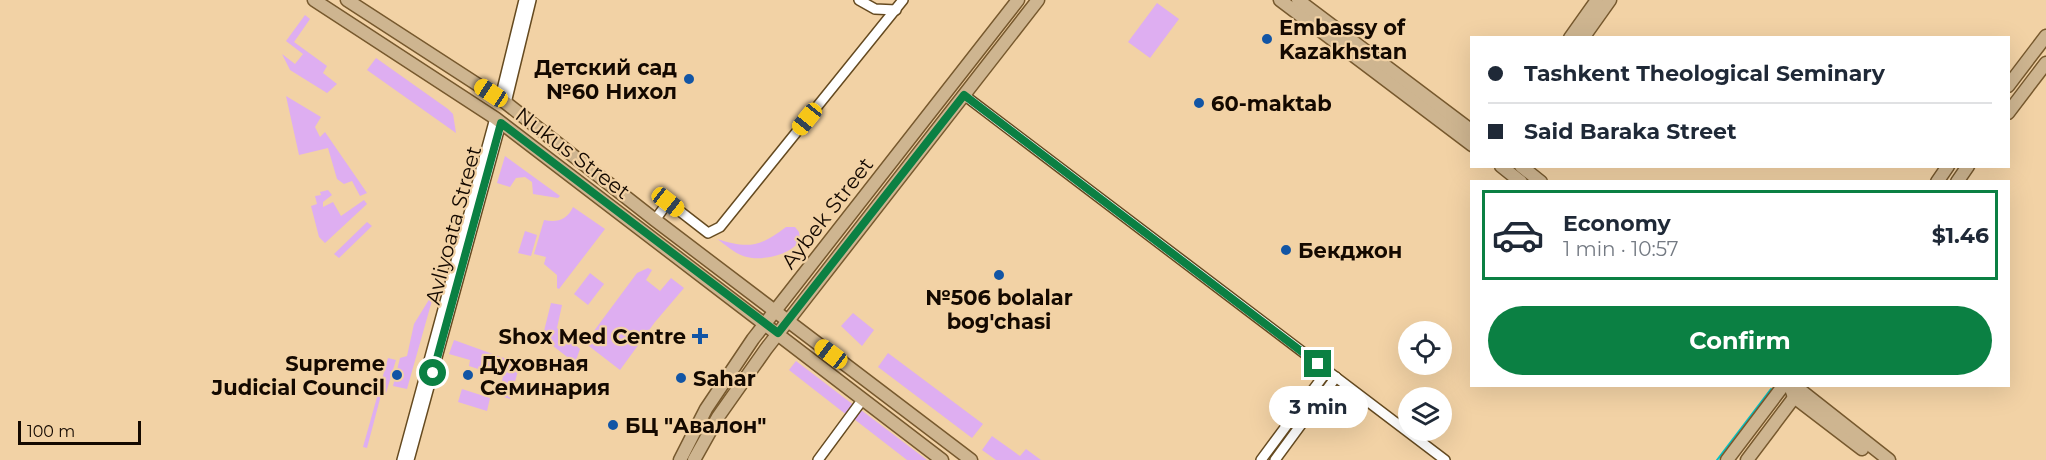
<!DOCTYPE html>
<html lang="en">
<head>
<meta charset="utf-8">
<style>
  body { margin:0; font-family:Montserrat,sans-serif; background:#f2f2f3; color:#1f2937; height:100vh; display:flex; flex-direction:column; font-size:22px; white-space:nowrap }
  * { box-sizing:border-box; margin:0 }
  p { font-size:20px; color:#747a83 }
  .icon { flex:none; width:33px; height:33px; fill:none; stroke:currentColor; stroke-width:2; stroke-linecap:round; stroke-linejoin:round }
  .map { position:relative; flex:1; overflow:hidden }
  .drawer { position:absolute; left:1470px; top:180px; width:540px; height:207px; display:flex; flex-direction:column; background:#fff; border-radius:0px; box-shadow:0 6px 24px #0002 }
  .drawer>* { flex:none }
  .top-card { position:absolute; left:1470px; top:36px; width:540px; height:132px; border-radius:0px; box-shadow:0 6px 24px #0002; display:grid; align-content:center; height:132px; padding:0 18px; background:#fff }
  .fabs { position:absolute; left:1398px; top:321px; display:grid; gap:12px }
  .fabs a { display:grid; place-items:center; width:54px; height:54px; border-radius:50%; background:#fff; box-shadow:0 6px 24px #0002; font-size:30px }
  .scale { position:absolute; left:18px; bottom:15px; width:123px; box-sizing:border-box; padding-left:6px; border:3px solid #140900; border-top:0; font-size:16px; line-height:21px; white-space:nowrap; color:#140900; -webkit-text-stroke:4px #f2d2a5; paint-order:stroke }
  .end { position:absolute; width:27px; height:27px; margin:-14px; border:8px solid #0b8043; background:#fff; box-shadow:0 0 0 3px #fff }
  .from { border-radius:50% }
  .bubble { position:absolute; height:42px; border-radius:21px; background:#fff; box-shadow:0 6px 24px #0002; font-size:20px; font-weight:700; line-height:42px; text-align:center }
  .car { position:absolute; width:18px; height:36px; margin:-18px -9px; border-radius:8px; box-shadow:0 0 4px 2px #0007; background:linear-gradient(#f5c518 24%,#345 0 40%,#f5c518 0 76%,#345 0 86%,#f5c518 0) }
  .top-card b { display:flex; align-items:center; gap:21px; height:57px; font-size:22px }
  .top-card b+b { border-top:2px solid #e0e1e3 }
  .top-card i { width:15px; height:15px; background:#1f2937 }
  ul { padding:10px 0 0; list-style:none }
  li { display:flex; align-items:center; gap:18px; height:90px; margin:0 12px 9px; padding:0 6px; border:3px solid transparent; border-radius:0px }
  li div { flex:1 }
  li b { display:block; font-size:22px }
  li em { font-style:normal; font-weight:700 }
  li.current { border-color:#0b8043 }
  li>.icon { width:54px; height:54px; stroke-width:1.5 }
  .primary-button { display:flex; gap:12px; margin-top:auto; padding:12px 18px }
  .primary-button a { flex:1; height:69px; border-radius:36px; background:#0b8043; color:#fff; font-size:24px; font-weight:700; line-height:69px; text-align:center }
  .map>svg:first-child { display:block }
</style>
</head>
<body>
<div class="map">
<svg width="2046" height="460" viewBox="0 0 2046 460">
  <rect width="100%" height="100%" fill="#f2d2a5"/>
  <g fill="#deaef1">
    <polygon points="1157,3 1179,19 1150,58 1128,42"/>
    <polygon points="305,15 310,19 294,42 327,66 323,73 337,84 327,93 290,70 282,54 295,64 303,54 286,41"/>
    <polygon points="376,58 448,109 453,114 456,133 367,70"/>
    <polygon points="286,96 321,117 315,127 320,137 325,132 367,193 360,196 352,181 344,184 337,179 328,148 299,155"/>
    <polygon points="505,156 560,196 558,198 533,194 532,182 525,177 516,178 510,187 497,183"/>
    <polygon points="328,190 332,195 323,202 323,207 333,202 341,216 364,200 367,204 325,243 319,237 311,206 317,204 315,196 321,195 320,192"/>
    <path d="M573,207L605,229L559,289L557,288V275L544,264L546,257L534,254L544,220C557,223 567,220 573,207Z"/>
    <polygon points="367,222 372,226 339,258 334,254"/>
    <path d="M786,227H795L799,232L800,240C791,255 763,261 747,257C736,255 726,245 717,239C748,249 760,247 786,227Z"/>
    <polygon points="525,231 537,235 531,256 518,253"/>
    <polygon points="648,268 652,270 646,280 660,291 671,278 684,288 655,322 620,370 585,343 637,273"/>
    <polygon points="590,273 604,284 588,305 574,294"/>
    <polygon points="433,297 407,389 393,386 400,358 407,356 414,324 430,298"/>
    <polygon points="551,303 562,305 557,328 580,349 575,363 548,342 549,337 543,335"/>
    <polygon points="853,313 874,330 862,346 841,326"/>
    <polygon points="454,340 520,364 510,399 498,395 503,377 469,366 470,360 449,354"/>
    <polygon points="888,353 983,424 972,438 878,367"/>
    <polygon points="388,358 396,360 386,393 381,395 367,448 363,447"/>
    <polygon points="796,361 855,406 848,416 789,370"/>
    <polygon points="462,389 490,398 487,411 458,402"/>
    <polygon points="861,410 927,460 907,460 854,419"/>
    <polygon points="992,436 1020,456 1026,449 1041,460 996,460 982,450"/>
  </g>
  <g fill="none" stroke-linecap="round" stroke-linejoin="round">
    <polyline stroke="#05c2c4" stroke-width="2" points="1717,460 1771,389"/>
    <defs>
      <g id="minor">
        <polyline points="859,0 875,9 896,10"/>
        <polyline points="964,95 1445,460"/>
        <polyline points="500,98 524,0"/>
        <polyline points="506,103 531,0"/>
        <polyline points="655,220 668,202 708,233 720,227 903,0"/>
        <polyline points="402,460 495,118"/>
        <polyline points="409,460 501,123"/>
        <polyline points="818,460 863,399"/>
        <polyline points="1261,460 1327,371"/>
        <polyline points="1275,460 1336,377"/>
      </g>
      <g id="major">
        <polyline points="314,0 495,118 942,460"/>
        <polyline points="347,0 506,103 655,220 971,460"/>
        <polyline points="1280,0 1472,145"/>
        <polyline points="1298,0 1472,131"/>
        <polyline points="1570,38 1597,0"/>
        <polyline points="1583,38 1610,0"/>
        <polyline points="2008,86 2046,36"/>
        <polyline points="2008,113 2046,63"/>
        <polyline points="1501,166 1521,182"/>
        <polyline points="1521,166 1541,182"/>
        <polyline points="1937,182 1948,166"/>
        <polyline points="1957,182 1968,166"/>
        <polyline points="1790,386 1794,397 1862,449"/>
        <polyline points="1795,386 1889,460"/>
        <polyline points="680,460 706,409 753,339 1018,0"/>
        <polyline points="694,460 718,417 766,349 1038,0"/>
        <polyline points="1727,460 1783,386"/>
        <polyline points="1747,460 1799,391"/>
      </g>
    </defs>
    <use href="#minor" stroke="#654a20" stroke-width="12"/>
    <use href="#major" stroke="#77592e" stroke-width="15"/>
    <use href="#minor" stroke="#fff" stroke-width="9"/>
    <use href="#major" stroke="#ceb590" stroke-width="12"/>
  </g>
  <g fill="none" stroke-linecap="round" stroke-linejoin="round">
    <polyline stroke="#0b8043" stroke-width="8" points="433,373 501,123 778,333 964,95 1318,364"/>
  </g>
  <g fill="#1255a5" stroke="#f2d2a5" stroke-width="2">
    <circle cx="1267" cy="39" r="6"/>
    <circle cx="689" cy="79" r="6"/>
    <circle cx="1199" cy="103" r="6"/>
    <circle cx="1286" cy="250" r="6"/>
    <circle cx="999" cy="275" r="6"/>
    <path d="M697 327h6v6h6v6h-6v6h-6v-6h-6v-6h6z"/>
    <circle cx="397" cy="375" r="6"/>
    <circle cx="468" cy="375" r="6"/>
    <circle cx="681" cy="378" r="6"/>
    <circle cx="613" cy="425" r="6"/>
  </g>
  <g text-anchor="middle" dominant-baseline="central" stroke-width="4.5" stroke-linejoin="round" paint-order="stroke">
    <g font-size="21" font-weight="bold" fill="#140900" stroke="#f2d2a5" text-anchor="start">
      <text x="1279" y="27">Embassy of<tspan x="1279" dy="24">Kazakhstan</tspan></text>
      <text x="677" y="67" text-anchor="end">Детский сад<tspan x="677" dy="24">№60 Нихол</tspan></text>
      <text x="1211" y="103">60-maktab</text>
      <text x="1298" y="250">Бекджон</text>
      <text x="999" y="297" text-anchor="middle">№506 bolalar<tspan x="999" dy="24">bog'chasi</tspan></text>
      <text x="686" y="336" text-anchor="end">Shox Med Centre</text>
      <text x="385" y="363" text-anchor="end">Supreme<tspan x="385" dy="24">Judicial Council</tspan></text>
      <text x="480" y="363">Духовная<tspan x="480" dy="24">Семинария</tspan></text>
      <text x="693" y="378">Sahar</text>
      <text x="625" y="425">БЦ "Авалон"</text>
    </g>
    <g font-size="21" fill="#140900" stroke="#f2d2a5">
      <text transform="translate(573 153) rotate(37)">Nukus Street</text>
      <text transform="translate(827 213) rotate(-52)">Aybek Street</text>
      <text transform="translate(453 225) rotate(-75)">Avliyoata Street</text>
    </g>
  </g>
</svg>
<div class="fabs">
<a><svg class="icon" aria-label="locate" viewBox="0 0 24 24"><circle cx="12" cy="12" r="6"/><path d="M12 2v4M12 18v4M2 12h4M18 12h4"/></svg></a>
<a><svg class="icon" aria-label="layers" viewBox="0 0 24 24"><path d="M12 4l9 5-9 5-9-5zM3 14l9 5 9-5"/></svg></a>
</div>
<div class="scale">100 m</div>
<i class="end from" style="left:433px;top:373px"></i>
<i class="end" style="left:1318px;top:364px"></i>
<div class="bubble" style="left:1269px;top:386px;width:99px">3 min</div>
<i class="car" style="left:491px;top:93px;rotate:303deg"></i>
<i class="car" style="left:807px;top:119px;rotate:219deg"></i>
<i class="car" style="left:668px;top:202px;rotate:128deg"></i>
<i class="car" style="left:831px;top:354px;rotate:307deg"></i>
<div class="top-card">
<b><i class="from"></i>Tashkent Theological Seminary</b>
<b><i></i>Said Baraka Street</b>
</div>
<section class="drawer">
<ul>
<li class="current"><svg class="icon" aria-label="car" viewBox="0 0 24 24"><path d="M5 17H2v-5l4-1 3-4h7l3 4 3 1v5h-3M9 17h6M6 11h13"/><circle cx="7" cy="17" r="2"/><circle cx="17" cy="17" r="2"/></svg><div><b>Economy</b><p>1 min · 10:57</p></div><em>$1.46</em></li>
</ul>
<div class="primary-button"><a>Confirm</a></div>
</section>
</div>
</body>
</html>
